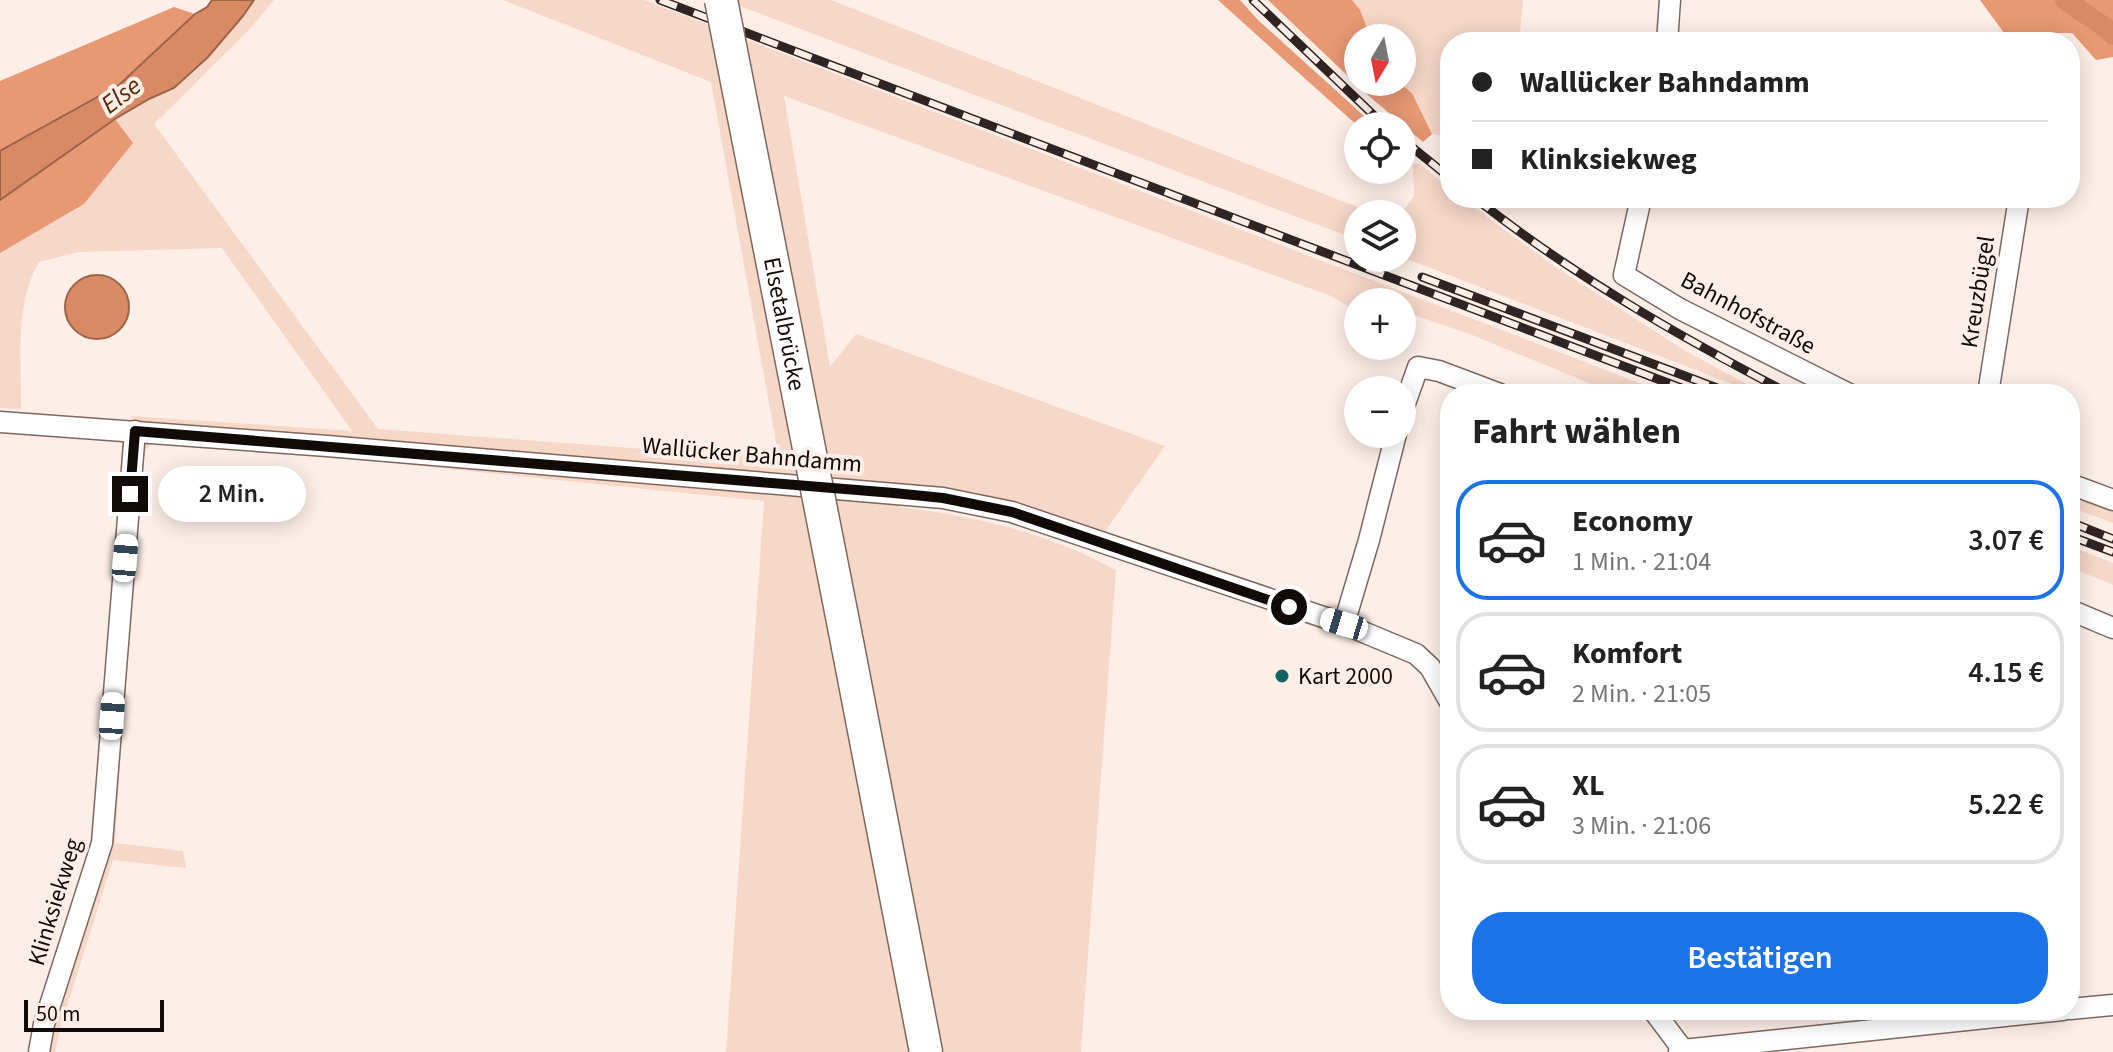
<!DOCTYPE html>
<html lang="de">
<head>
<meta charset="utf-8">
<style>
  body { margin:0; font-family:"Source Sans 3",sans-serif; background:#f6f6f6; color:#222; height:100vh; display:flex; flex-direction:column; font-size:30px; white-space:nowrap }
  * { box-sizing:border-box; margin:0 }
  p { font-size:26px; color:#767676 }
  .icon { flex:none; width:44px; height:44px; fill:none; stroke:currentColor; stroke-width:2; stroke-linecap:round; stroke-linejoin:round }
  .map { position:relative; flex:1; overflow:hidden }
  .panel { position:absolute; left:1440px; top:384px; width:640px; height:636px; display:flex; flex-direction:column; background:#fff; border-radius:32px; box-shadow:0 4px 20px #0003 }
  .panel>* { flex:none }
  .banner { position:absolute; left:1440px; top:32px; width:640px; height:176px; border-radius:32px; box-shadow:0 4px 20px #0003; display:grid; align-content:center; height:176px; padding:0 32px; background:#fff }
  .needle { width:52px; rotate:190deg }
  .buttons { position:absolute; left:1344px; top:24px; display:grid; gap:16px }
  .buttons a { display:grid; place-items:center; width:72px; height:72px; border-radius:50%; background:#fff; box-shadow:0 4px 20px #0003; font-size:40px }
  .scale { position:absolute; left:24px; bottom:20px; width:140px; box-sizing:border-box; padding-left:8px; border:4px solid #120a07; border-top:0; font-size:22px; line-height:28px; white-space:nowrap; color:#120a07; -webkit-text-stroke:6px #fdefe8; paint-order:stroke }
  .end { position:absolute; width:36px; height:36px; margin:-18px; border:10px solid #120a07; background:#fff; box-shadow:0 0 0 4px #fff }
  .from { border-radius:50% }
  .bubble { position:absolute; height:56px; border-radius:28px; background:#fff; box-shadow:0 4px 20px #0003; font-size:26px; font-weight:600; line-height:56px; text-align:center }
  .car { position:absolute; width:24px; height:48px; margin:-24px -12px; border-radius:10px; box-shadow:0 0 6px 2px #0007; background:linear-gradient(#fff 24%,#345 0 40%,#fff 0 76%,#345 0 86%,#fff 0) }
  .banner b { display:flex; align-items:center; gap:28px; height:76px; font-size:30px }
  .banner b+b { border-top:2px solid #e0e0e0 }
  .banner i { width:20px; height:20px; background:#222 }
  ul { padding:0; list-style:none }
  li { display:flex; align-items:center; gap:24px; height:120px; margin:0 16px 12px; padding:0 16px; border:4px solid #e0e0e0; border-radius:32px }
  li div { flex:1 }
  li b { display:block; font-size:30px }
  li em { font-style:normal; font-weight:600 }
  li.on { border-color:#1a73e8 }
  li>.icon { width:72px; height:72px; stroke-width:1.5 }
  h2 { padding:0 32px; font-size:36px; line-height:96px }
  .button { display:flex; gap:16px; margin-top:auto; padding:16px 32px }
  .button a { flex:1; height:92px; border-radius:32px; background:#1a73e8; color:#fff; font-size:32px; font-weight:600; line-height:92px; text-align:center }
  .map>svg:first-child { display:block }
</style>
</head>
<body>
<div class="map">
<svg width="2113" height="1052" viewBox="0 0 2113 1052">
  <rect width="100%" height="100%" fill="#fdefe8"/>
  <g fill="#f6d7c8">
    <path d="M254,0H274L248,31L154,124L378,429L779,459L711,82L503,0H644L1668,394H1615L1475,336L1402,311V302H1358V312L1331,296L784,96L830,367L856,334L1165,446L1104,533L974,492L895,487L899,507C976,516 1048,533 1116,570L1081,1052H726L764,501L163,440L149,446L139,458L115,843L183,851L186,868L113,860L60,1028L55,1052H35L99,842L120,533L131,416L352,431L222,248L78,252L39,262C14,305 22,361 21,409L0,408V253L84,204L133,143L115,119L149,99L174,88L208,57L243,16Z"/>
    <polygon points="724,0 831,0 1375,214 1358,214 1358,240"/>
    <polygon points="1352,0 1523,0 1519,42 1450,42 1450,138 1432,134 1412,93 1398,82 1402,82 1402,38 1371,38 1360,10"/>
    <polygon points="1419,163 1450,189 1450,198 1461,198 1557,268 1684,350 1765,394 1758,394 1402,257 1401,214 1414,196 1413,164"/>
    <polygon points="2070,492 2113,509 2113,523 2070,507"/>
    <polygon points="2070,546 2113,563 2113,585 2070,567"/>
  </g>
  <g fill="#e89872">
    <polygon points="1218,0 1240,0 1258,20 1375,126 1359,126 1350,119"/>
    <polygon points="1268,0 1352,0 1360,10 1371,38 1358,38 1358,82 1398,82 1412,93 1432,134 1423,142 1369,96"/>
    <polygon points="1980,0 2113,0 2113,57 2096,60 2072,33 2004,33"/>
    <polygon points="174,7 195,14 119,85 0,151 0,81"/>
    <polygon points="115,119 133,143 84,204 0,253 0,200"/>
  </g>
  <g fill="#d98a64" stroke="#9d6448" stroke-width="2">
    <polygon points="212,0 254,0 243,16 208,57 174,88 149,99 115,119 0,200 0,151 119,85 195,14 207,7"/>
    <circle cx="97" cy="307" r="32"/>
  </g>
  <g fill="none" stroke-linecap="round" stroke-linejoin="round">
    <polyline stroke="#d98a64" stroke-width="20" points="2065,0 2106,28 2113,35"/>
    <defs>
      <g id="street">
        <polyline points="1667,42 1670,0"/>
        <polyline points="1641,198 1624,275 1680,309 1849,394"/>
        <polyline points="1988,394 2019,198"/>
        <polyline points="1402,412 1418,367 1439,371 1500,394"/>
        <polyline points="0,422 327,446 943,498 1012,512 1344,624 1416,654 1430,667 1450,702"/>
        <polyline points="2070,484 2113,500"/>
        <polyline points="2070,610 2113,628"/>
        <polyline points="1344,624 1369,540 1396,434"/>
        <polyline points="2070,1009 2113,1005"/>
        <polyline points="1653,1010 1683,1050"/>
        <polyline points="39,1052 44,1024 102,843 135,431"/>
        <polyline points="1679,1052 1683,1050 2063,1010"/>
      </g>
      <polyline id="primary" points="848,647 926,1052"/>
    </defs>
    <use href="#street" stroke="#7d685f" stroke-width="23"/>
    <use href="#primary" stroke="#7d685f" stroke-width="35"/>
    <use href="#street" stroke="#fff" stroke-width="20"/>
    <use href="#primary" stroke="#fff" stroke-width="32"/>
    <defs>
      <g id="rail">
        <polyline points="660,0 1697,394"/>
        <polyline points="1253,0 1385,126"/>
        <polyline points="1402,139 1450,178"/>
        <path d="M1475,198C1572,275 1680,337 1790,394"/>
        <polyline points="1422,277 1733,394"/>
        <polyline points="2070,522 2113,539"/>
        <polyline points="2070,536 2113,552"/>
      </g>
    </defs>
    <use href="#rail" stroke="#2e2522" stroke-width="9"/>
    <use href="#rail" stroke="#fdefe8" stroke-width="6" stroke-dasharray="18" stroke-linecap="butt"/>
    <defs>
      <g id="primary-bridge">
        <path id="s1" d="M721,0L848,647"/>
      </g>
    </defs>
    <use href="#primary-bridge" stroke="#7d685f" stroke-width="35" stroke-linecap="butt"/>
    <use href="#primary-bridge" stroke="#fff" stroke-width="32"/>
  </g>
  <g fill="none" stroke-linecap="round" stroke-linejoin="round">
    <polyline stroke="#120a07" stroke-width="10" points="130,494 135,431 894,493 943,498 1012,512 1289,607"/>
  </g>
  <circle fill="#126364" stroke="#fdefe8" stroke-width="3" cx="1282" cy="676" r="8"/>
  <g text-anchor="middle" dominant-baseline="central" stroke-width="8" stroke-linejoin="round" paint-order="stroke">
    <g font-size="24" fill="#120a07" stroke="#fdefe8">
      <text transform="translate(1978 292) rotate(-81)">Kreuzbügel</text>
      <text transform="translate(1748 313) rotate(28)">Bahnhofstraße</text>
      <text stroke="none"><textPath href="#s1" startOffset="330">Elsetalbrücke</textPath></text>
      <text transform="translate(752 455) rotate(5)">Wallücker Bahndamm</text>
      <text transform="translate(55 902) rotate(-73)">Klinksiekweg</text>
    </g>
    <g font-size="24" fill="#120a07" stroke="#fdefe8" text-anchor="start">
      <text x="1298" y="676">Kart 2000</text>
    </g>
    <g font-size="26" font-style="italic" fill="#59270a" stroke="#fdefe8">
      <text transform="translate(121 95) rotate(-37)">Else</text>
    </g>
  </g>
</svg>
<div class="buttons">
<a><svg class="needle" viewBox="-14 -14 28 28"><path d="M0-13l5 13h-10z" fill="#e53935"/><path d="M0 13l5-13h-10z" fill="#767676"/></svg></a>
<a><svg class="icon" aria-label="locate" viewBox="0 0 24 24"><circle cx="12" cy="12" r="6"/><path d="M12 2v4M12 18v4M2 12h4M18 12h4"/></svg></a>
<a><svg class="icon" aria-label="layers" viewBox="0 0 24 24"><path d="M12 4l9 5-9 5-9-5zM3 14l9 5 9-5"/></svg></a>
<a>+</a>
<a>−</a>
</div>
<div class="scale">50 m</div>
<i class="end from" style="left:1289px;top:607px"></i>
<i class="end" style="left:130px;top:494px"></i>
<div class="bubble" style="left:158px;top:466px;width:148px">2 Min.</div>
<i class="car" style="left:125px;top:558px;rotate:5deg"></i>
<i class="car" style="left:1344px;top:624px;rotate:287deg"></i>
<i class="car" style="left:112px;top:716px;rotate:4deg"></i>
<div class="banner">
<b><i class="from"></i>Wallücker Bahndamm</b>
<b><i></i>Klinksiekweg</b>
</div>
<section class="panel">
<h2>Fahrt wählen</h2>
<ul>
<li class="on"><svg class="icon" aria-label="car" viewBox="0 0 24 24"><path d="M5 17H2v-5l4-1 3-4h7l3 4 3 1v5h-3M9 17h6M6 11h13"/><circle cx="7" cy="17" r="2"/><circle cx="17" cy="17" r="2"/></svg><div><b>Economy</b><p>1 Min. · 21:04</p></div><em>3.07 €</em></li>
<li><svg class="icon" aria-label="car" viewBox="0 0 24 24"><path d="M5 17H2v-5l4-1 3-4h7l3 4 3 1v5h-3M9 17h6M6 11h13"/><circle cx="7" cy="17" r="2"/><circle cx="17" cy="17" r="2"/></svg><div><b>Komfort</b><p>2 Min. · 21:05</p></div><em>4.15 €</em></li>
<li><svg class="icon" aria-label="car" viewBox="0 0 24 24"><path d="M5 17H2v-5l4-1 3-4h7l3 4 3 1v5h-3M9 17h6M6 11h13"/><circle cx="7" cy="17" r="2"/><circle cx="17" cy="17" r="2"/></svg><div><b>XL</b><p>3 Min. · 21:06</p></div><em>5.22 €</em></li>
</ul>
<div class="button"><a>Bestätigen</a></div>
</section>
</div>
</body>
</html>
